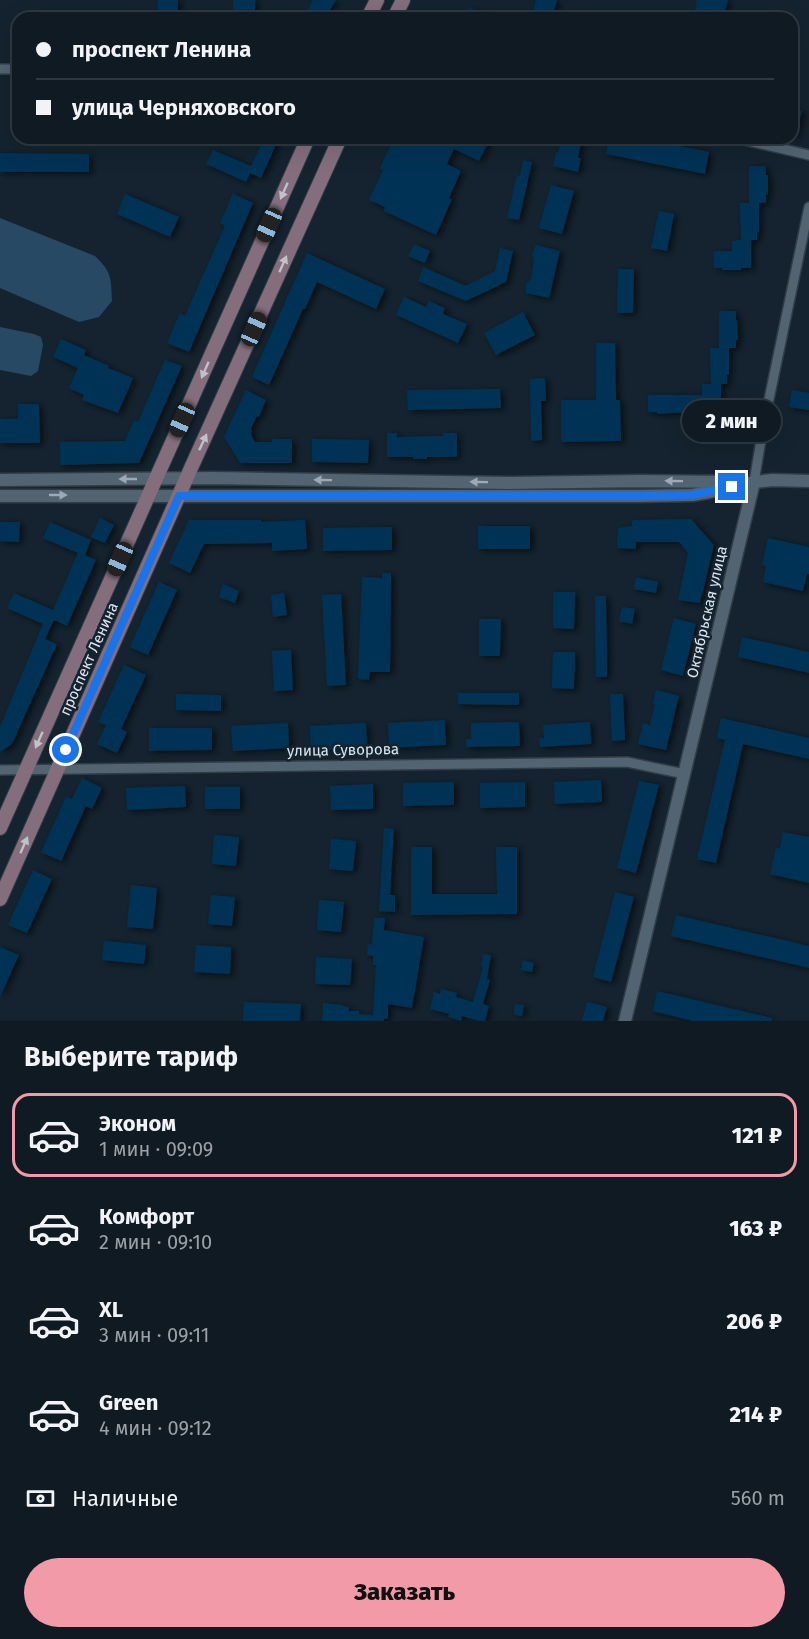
<!DOCTYPE html>
<html lang="ru">
<head>
<meta charset="utf-8">
<style>
  body { margin:0; font-family:"Fira Sans",sans-serif; background:#1d2730; color:#f1f3f6; height:100vh; display:flex; flex-direction:column; font-size:22px; white-space:nowrap }
  * { box-sizing:border-box; margin:0 }
  p { font-size:20px; color:#9ba1a6 }
  .icon { flex:none; width:33px; height:33px; fill:none; stroke:currentColor; stroke-width:2; stroke-linecap:round; stroke-linejoin:round }
  .map { position:relative; height:1021px; overflow:hidden }
  .drawer { display:flex; flex-direction:column; background:#0f1a23; flex:1 }
  .drawer>* { flex:none }
  .guide { position:absolute; left:12px; top:12px; width:786px; height:132px; border-radius:18px; box-shadow:0 6px 24px #0002,0 0 0 2px #2f3841; display:grid; align-content:center; height:132px; padding:0 24px; background:#0f1a23 }
  .end { position:absolute; width:27px; height:27px; margin:-14px; border:8px solid #1a73e8; background:#fff; box-shadow:0 0 0 3px #fff }
  .from { border-radius:50% }
  .bubble { position:absolute; height:42px; border-radius:21px; background:#0f1a23; box-shadow:0 6px 24px #0002,0 0 0 2px #2f3841; font-size:20px; font-weight:800; line-height:42px; text-align:center }
  .car { position:absolute; width:18px; height:36px; margin:-18px -9px; border-radius:8px; box-shadow:0 0 4px 2px #0007; background:linear-gradient(#222 24%,#8ab4d8 0 40%,#222 0 76%,#8ab4d8 0 86%,#222 0) }
  .guide b { display:flex; align-items:center; gap:21px; height:57px; font-size:22px }
  .guide b+b { border-top:2px solid #2f3841 }
  .guide i { width:15px; height:15px; background:#f1f3f6 }
  ul { padding:0; list-style:none }
  li { display:flex; align-items:center; gap:18px; height:84px; margin:0 12px 9px; padding:0 12px; border:3px solid transparent; border-radius:18px }
  li div { flex:1 }
  li b { display:block; font-size:22px }
  li em { font-style:normal; font-weight:800 }
  li.active { border-color:#f39aa9 }
  li>.icon { width:54px; height:54px; stroke-width:1.5 }
  h2 { padding:0 24px; font-size:27px; line-height:72px }
  .pay { display:flex; align-items:center; gap:15px; height:66px; padding:0 24px; font-size:22px }
  .pay p { margin-inline-start:auto }
  .action { display:flex; gap:12px; margin-top:auto; padding:12px 24px }
  .action a { flex:1; height:69px; border-radius:36px; background:#f39aa9; color:#111; font-size:24px; font-weight:800; line-height:69px; text-align:center }
  .map>svg:first-child { display:block }
</style>
</head>
<body>
<div class="map">
<svg width="809" height="1021" viewBox="0 0 809 1021">
  <defs>
    <filter id="shadow"><feDropShadow dx="3.5" dy="2" stdDeviation="3" flood-color="#0009"/></filter>
  </defs>
  <rect width="100%" height="100%" fill="#14232f"/>
  <g fill="#284963">
    <path d="M0,218L95,256C112,272 111,279 112,301L99,317L79,322L0,288Z"/>
    <polygon points="0,327 34,334 41,337 43,345 38,371 31,376 0,370"/>
  </g>
  <g fill="#003354" filter="url(#shadow)">
    <polygon points="158,0 178,0 178,18 157,18"/>
    <rect x="233" y="0" width="22" height="18"/>
    <polygon points="313,0 336,0 325,18 303,18"/>
    <polygon points="536,0 557,0 552,18 543,18 532,15"/>
    <polygon points="697,0 728,0 723,18 710,18 694,14"/>
    <polygon points="468,8 498,15 497,18 466,18"/>
    <polygon points="792,108 802,111 795,139 792,138"/>
    <polygon points="264,138 279,138 261,178 250,173 246,182 206,164 213,150 251,166"/>
    <polygon points="394,138 483,138 489,141 479,161 454,149 447,164 461,171 449,198 452,199 436,235 384,211 385,207 369,200 383,170 380,168"/>
    <polygon points="562,138 582,138 578,158 581,158 578,172 553,166 556,152 558,153"/>
    <polygon points="609,138 639,138 709,152 705,174 606,154"/>
    <polygon points="0,153 89,154 89,172 0,172"/>
    <polygon points="523,160 532,162 519,220 507,218 517,175 520,176"/>
    <polygon points="749,166 766,166 766,175 768,175 768,195 766,194 766,203 759,203 759,232 757,232 757,240 751,240 751,268 741,268 741,270 722,270 722,268 714,268 714,251 732,251 732,241 741,240 740,203 749,203"/>
    <polygon points="551,185 574,191 562,234 539,228"/>
    <polygon points="125,194 179,217 170,237 117,214"/>
    <polygon points="233,194 253,203 189,352 167,343 180,313 185,316 225,226 220,223"/>
    <polygon points="659,211 674,214 667,251 651,248"/>
    <polygon points="414,244 430,251 425,263 408,256"/>
    <polygon points="536,245 560,251 549,298 526,293 526,284 531,279 534,261 532,254"/>
    <polygon points="500,248 513,251 506,282 466,301 418,281 423,267 466,286 495,271"/>
    <polygon points="307,253 385,289 376,309 317,282 305,309 303,309 269,385 252,377"/>
    <polygon points="618,269 634,269 633,313 617,313"/>
    <polygon points="404,297 426,307 429,301 445,308 443,314 467,324 458,343 396,315"/>
    <polygon points="719,311 736,311 736,320 737,320 738,340 736,340 736,348 729,348 729,375 727,375 727,384 721,384 721,412 712,412 712,414 692,414 692,412 657,414 657,412 648,412 648,395 702,395 702,384 711,384 710,348 719,348"/>
    <polygon points="523,312 535,335 496,355 484,333"/>
    <polygon points="61,339 86,350 84,355 109,366 108,368 133,378 118,413 82,400 84,395 69,388 78,368 53,357"/>
    <polygon points="596,343 615,343 616,400 620,400 621,441 561,442 561,400 596,400"/>
    <polygon points="165,360 182,366 139,463 60,465 60,442 125,441 134,420 138,422"/>
    <polygon points="545,378 546,401 541,401 542,440 531,441 530,379"/>
    <polygon points="500,389 501,408 408,410 407,390"/>
    <polygon points="246,390 266,400 259,417 257,416 251,428 252,431 251,434 255,442 272,442 272,439 292,439 292,463 240,463 224,437"/>
    <polygon points="792,390 809,393 809,410 789,407"/>
    <polygon points="18,404 39,404 40,443 0,443 0,419 18,419"/>
    <polygon points="387,433 397,433 397,437 443,436 443,433 457,433 457,457 427,457 427,459 413,459 413,457 387,457"/>
    <polygon points="312,439 369,440 368,463 312,462"/>
    <polygon points="100,518 114,525 105,543 91,537"/>
    <polygon points="691,519 714,545 700,603 678,600 688,553 679,542 636,542 636,549 617,548 618,528 632,526 632,520"/>
    <polygon points="189,520 261,520 261,522 305,520 307,549 272,551 272,543 204,544 190,573 169,563"/>
    <polygon points="0,522 20,522 19,542 0,541"/>
    <polygon points="50,522 91,540 85,555 96,560 67,626 54,620 45,639 57,644 12,744 0,752 0,727 43,624 7,608 14,593 53,610 78,553 43,538"/>
    <rect x="478" y="526" width="52" height="23"/>
    <polygon points="392,527 392,550 323,551 323,528"/>
    <polygon points="768,538 809,547 809,574 807,574 803,591 763,582 766,566 762,565"/>
    <polygon points="382,573 391,573 390,672 370,672 369,680 358,679 362,577 382,578"/>
    <polygon points="636,577 658,582 656,593 634,589"/>
    <polygon points="159,582 177,590 148,655 130,647"/>
    <polygon points="223,584 239,591 235,603 219,597"/>
    <polygon points="553,592 575,592 574,629 553,628"/>
    <polygon points="284,593 287,615 273,617 271,595"/>
    <polygon points="341,594 346,685 327,686 322,595"/>
    <polygon points="595,596 606,596 607,677 596,677"/>
    <polygon points="622,607 635,609 632,624 619,621"/>
    <polygon points="674,618 696,624 683,676 661,670"/>
    <polygon points="479,619 501,619 500,656 479,656"/>
    <polygon points="742,637 809,652 809,673 738,657"/>
    <polygon points="291,650 293,690 274,691 272,651"/>
    <polygon points="553,652 575,652 574,689 552,688"/>
    <polygon points="124,665 146,675 121,729 127,732 117,753 97,744 106,725 98,722"/>
    <polygon points="656,690 679,696 666,750 638,744 643,723 650,725 655,705 653,704"/>
    <polygon points="458,693 519,693 519,705 458,704"/>
    <polygon points="176,694 221,695 221,711 176,710"/>
    <polygon points="610,694 623,694 625,740 612,741"/>
    <polygon points="721,718 809,738 809,759 743,744 716,863 697,859 725,740 717,738"/>
    <polygon points="445,720 446,745 389,748 388,723"/>
    <polygon points="519,722 520,746 466,747 466,739 471,739 471,723"/>
    <polygon points="590,722 591,744 540,747 539,738 544,738 543,725"/>
    <polygon points="288,723 289,748 233,751 231,726"/>
    <polygon points="366,723 367,748 311,751 310,726"/>
    <polygon points="149,728 212,728 212,750 149,751"/>
    <polygon points="82,778 102,788 92,809 86,806 61,861 41,852 66,797 72,799"/>
    <polygon points="601,780 602,802 555,804 554,782"/>
    <polygon points="639,781 659,785 636,873 617,868"/>
    <polygon points="454,782 454,805 403,806 403,783"/>
    <polygon points="525,782 525,807 480,808 480,783"/>
    <polygon points="373,784 373,809 331,810 330,786"/>
    <polygon points="185,786 186,807 127,810 126,788"/>
    <rect x="205" y="787" width="35" height="22"/>
    <polygon points="384,828 394,829 390,895 395,895 395,912 379,911"/>
    <polygon points="783,832 809,837 809,883 770,874 776,848 780,849"/>
    <polygon points="214,835 239,837 236,866 212,864"/>
    <polygon points="331,839 356,841 353,871 329,869"/>
    <polygon points="411,847 432,847 432,894 497,894 496,847 517,847 517,914 411,915"/>
    <polygon points="33,870 52,879 27,933 8,925"/>
    <polygon points="131,885 157,888 153,929 127,927"/>
    <polygon points="615,892 634,897 611,982 593,977"/>
    <polygon points="211,895 235,897 232,926 208,924"/>
    <polygon points="319,900 344,902 341,932 317,930"/>
    <polygon points="676,915 809,946 809,968 671,936"/>
    <polygon points="374,918 385,918 384,930 424,937 412,1008 388,1004 388,1019 384,1019 384,1021 322,1021 323,1003 343,1005 343,1006 349,1007 349,1011 359,1011 359,1014 373,1015 376,965 373,965 373,956 367,955 368,944 372,945"/>
    <polygon points="104,941 146,945 144,964 102,960"/>
    <polygon points="196,945 231,947 230,974 194,972"/>
    <polygon points="0,947 19,955 0,997"/>
    <polygon points="483,954 491,955 487,979 490,980 483,1004 489,1006 485,1021 479,1021 462,1016 461,1021 448,1017 449,1014 430,1009 434,992 440,994 441,989 457,993 456,997 473,1002 483,967 481,967"/>
    <polygon points="316,957 352,959 350,985 315,984"/>
    <polygon points="523,960 534,963 532,972 521,970"/>
    <polygon points="657,991 772,1018 772,1021 693,1021 653,1011"/>
    <polygon points="244,1002 301,1004 300,1021 243,1021"/>
    <polygon points="587,1002 607,1007 603,1021 582,1021"/>
    <polygon points="515,1004 524,1005 522,1016 514,1015"/>
  </g>
  <g fill="none" stroke-linecap="round" stroke-linejoin="round">
    <defs>
      <g id="minor">
        <polyline points="0,69 18,69"/>
        <polyline points="735,138 809,155"/>
        <polyline points="754,482 763,428 809,207"/>
        <polyline points="0,770 627,762 685,774"/>
      </g>
      <g id="tertiary">
        <polyline points="0,480 213,478 510,483 639,481 734,482"/>
        <polyline points="0,496 639,496 692,495 710,492 754,482 773,480 809,481"/>
        <polyline points="625,1021 754,482"/>
      </g>
      <g id="secondary">
        <polyline points="368,18 377,0"/>
        <polyline points="394,18 403,0"/>
        <polyline points="0,828 308,138"/>
        <polyline points="0,899 191,468 340,138"/>
      </g>
    </defs>
    <use href="#minor" stroke="#313c45" stroke-width="12"/>
    <use href="#tertiary" stroke="#313c45" stroke-width="15"/>
    <use href="#secondary" stroke="#313c45" stroke-width="16"/>
    <use href="#minor" stroke="#526371" stroke-width="9"/>
    <use href="#tertiary" stroke="#526371" stroke-width="12"/>
    <use href="#secondary" stroke="#846e7e" stroke-width="14"/>
  </g>
  <defs><path id="oneway-solid" d="M-6-.8H1V-3.2L6.5 0L1 3.2V.8H-6Z" transform="scale(1.5)"/></defs>
  <g fill="#c1c1cc">
    <use href="#oneway-solid" transform="translate(284 191) rotate(114)"/>
    <use href="#oneway-solid" transform="translate(283 264) rotate(-66)"/>
    <use href="#oneway-solid" transform="translate(205 370) rotate(114)"/>
    <use href="#oneway-solid" transform="translate(203 442) rotate(-65)"/>
    <use href="#oneway-solid" transform="translate(39 740) rotate(114)"/>
    <use href="#oneway-solid" transform="translate(24 845) rotate(-66)"/>
  </g>
  <g fill="#9daab5">
    <use href="#oneway-solid" transform="translate(128 479) rotate(180)"/>
    <use href="#oneway-solid" transform="translate(323 480) rotate(-179)"/>
    <use href="#oneway-solid" transform="translate(674 481) rotate(-179)"/>
    <use href="#oneway-solid" transform="translate(479 482) rotate(-179)"/>
    <use href="#oneway-solid" transform="translate(58 495)"/>
  </g>
  <g fill="none" stroke-linecap="round" stroke-linejoin="round">
    <polyline stroke="#1a73e8" stroke-width="8" points="66,750 179,496 639,496 692,495 732,487"/>
  </g>
  <g text-anchor="middle" dominant-baseline="central" stroke-width="5" stroke-linejoin="round" paint-order="stroke">
    <g font-size="15" fill="#dbe5ed" stroke="#14232f">
      <text transform="translate(707 612) rotate(-77)">Октябрьская улица</text>
      <text transform="translate(89 659) rotate(-66)">проспект Ленина</text>
      <text transform="translate(343 750) rotate(-1)">улица Суворова</text>
    </g>
  </g>
</svg>
<i class="end from" style="left:66px;top:750px"></i>
<i class="end" style="left:732px;top:487px"></i>
<div class="bubble" style="left:682px;top:400px;width:99px">2 мин</div>
<i class="car" style="left:269px;top:225px;rotate:204deg"></i>
<i class="car" style="left:254px;top:329px;rotate:24deg"></i>
<i class="car" style="left:182px;top:420px;rotate:204deg"></i>
<i class="car" style="left:120px;top:559px;rotate:204deg"></i>
<div class="guide">
<b><i class="from"></i>проспект Ленина</b>
<b><i></i>улица Черняховского</b>
</div>
</div>
<section class="drawer">
<h2>Выберите тариф</h2>
<ul>
<li class="active"><svg class="icon" aria-label="car" viewBox="0 0 24 24"><path d="M5 17H2v-5l4-1 3-4h7l3 4 3 1v5h-3M9 17h6M6 11h13"/><circle cx="7" cy="17" r="2"/><circle cx="17" cy="17" r="2"/></svg><div><b>Эконом</b><p>1 мин · 09:09</p></div><em>121 ₽</em></li>
<li><svg class="icon" aria-label="car" viewBox="0 0 24 24"><path d="M5 17H2v-5l4-1 3-4h7l3 4 3 1v5h-3M9 17h6M6 11h13"/><circle cx="7" cy="17" r="2"/><circle cx="17" cy="17" r="2"/></svg><div><b>Комфорт</b><p>2 мин · 09:10</p></div><em>163 ₽</em></li>
<li><svg class="icon" aria-label="car" viewBox="0 0 24 24"><path d="M5 17H2v-5l4-1 3-4h7l3 4 3 1v5h-3M9 17h6M6 11h13"/><circle cx="7" cy="17" r="2"/><circle cx="17" cy="17" r="2"/></svg><div><b>XL</b><p>3 мин · 09:11</p></div><em>206 ₽</em></li>
<li><svg class="icon" aria-label="car" viewBox="0 0 24 24"><path d="M5 17H2v-5l4-1 3-4h7l3 4 3 1v5h-3M9 17h6M6 11h13"/><circle cx="7" cy="17" r="2"/><circle cx="17" cy="17" r="2"/></svg><div><b>Green</b><p>4 мин · 09:12</p></div><em>214 ₽</em></li>
</ul>
<div class="pay"><svg class="icon" aria-label="cash" viewBox="0 0 24 24"><path d="M3 7h18v10H3z"/><circle cx="12" cy="12" r="2"/></svg>Наличные<p>560 m</p></div>
<div class="action"><a>Заказать</a></div>
</section>
</body>
</html>
